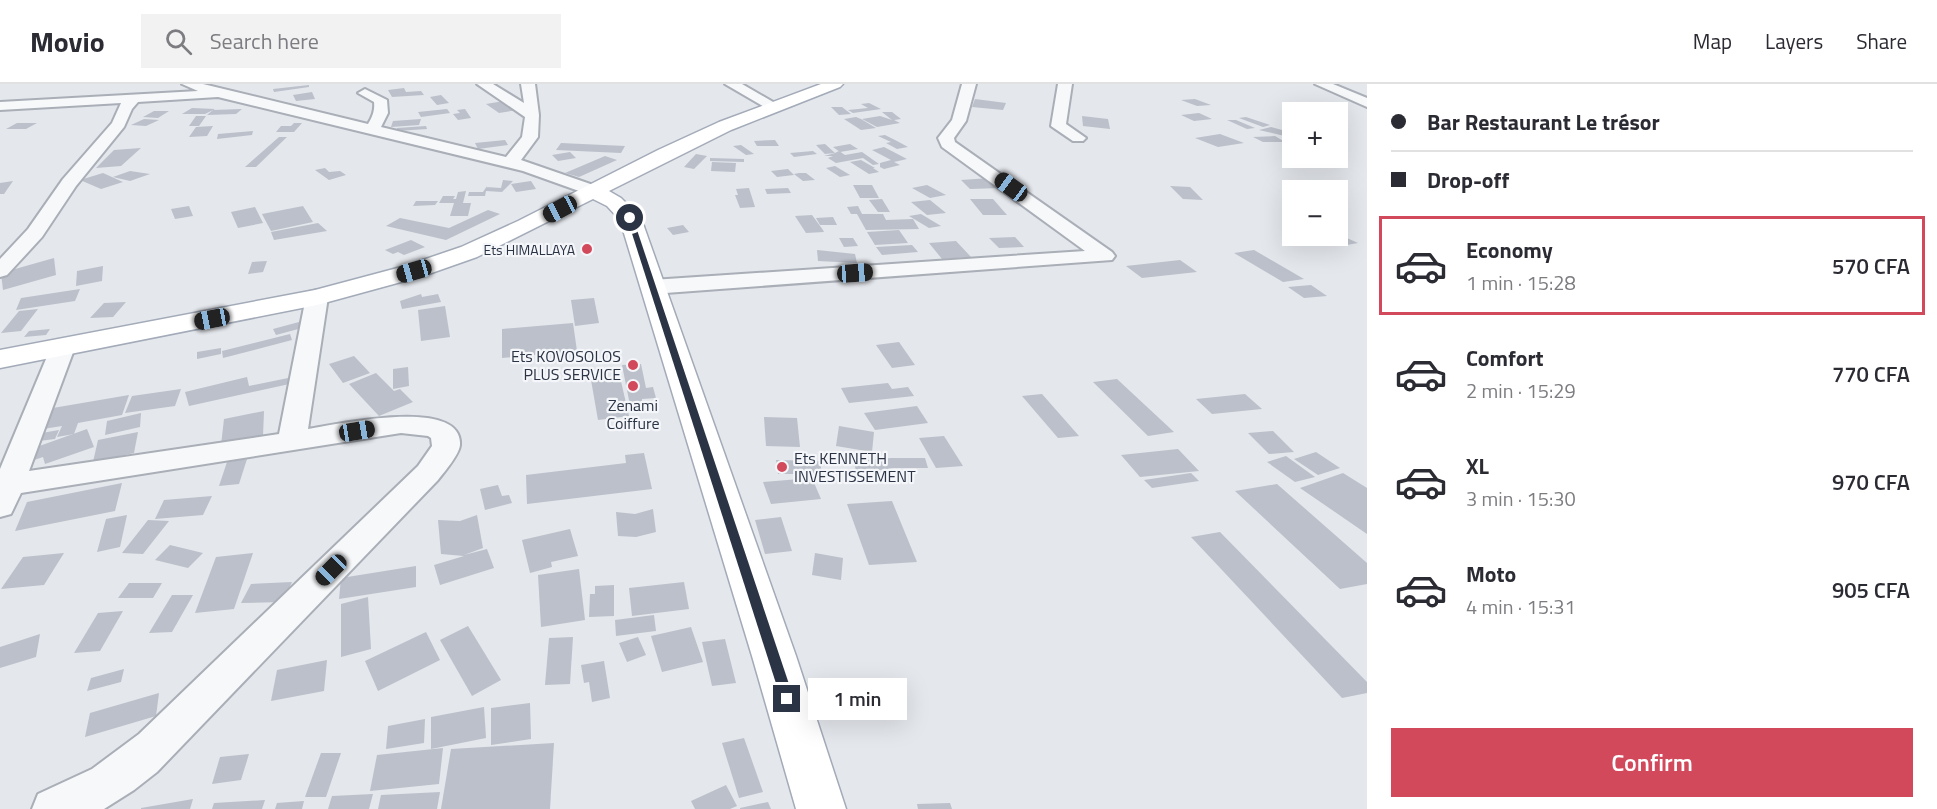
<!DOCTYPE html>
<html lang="en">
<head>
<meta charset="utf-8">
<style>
  body { margin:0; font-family:"Titillium Web",sans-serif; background:#f2f2f3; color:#2b2b33; height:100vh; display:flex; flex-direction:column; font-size:22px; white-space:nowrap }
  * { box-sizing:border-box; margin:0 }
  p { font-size:20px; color:#7c7c81 }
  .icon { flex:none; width:33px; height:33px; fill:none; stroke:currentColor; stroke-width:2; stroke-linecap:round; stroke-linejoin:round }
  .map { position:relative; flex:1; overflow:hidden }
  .side { display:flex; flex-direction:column; background:#fff; width:570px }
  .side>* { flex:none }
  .top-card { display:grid; align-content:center; height:132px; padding:0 24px; background:#fff }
  .fabs { position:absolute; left:1282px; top:18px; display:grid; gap:12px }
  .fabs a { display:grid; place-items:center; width:66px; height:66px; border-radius:0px; background:#fff; box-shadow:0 6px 24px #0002; font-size:30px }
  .end { position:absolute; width:27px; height:27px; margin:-14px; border:8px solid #2b3445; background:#fff; box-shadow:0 0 0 3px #fff }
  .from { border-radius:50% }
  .bubble { position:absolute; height:42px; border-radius:0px; background:#fff; box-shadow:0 6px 24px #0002; font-size:20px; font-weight:600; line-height:42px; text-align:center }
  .car { position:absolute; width:18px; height:36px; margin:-18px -9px; border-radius:8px; box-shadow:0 0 4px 2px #0007; background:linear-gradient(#222 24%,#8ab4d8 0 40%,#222 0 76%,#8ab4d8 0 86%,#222 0) }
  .top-card b { display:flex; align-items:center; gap:21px; height:57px; font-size:22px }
  .top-card b+b { border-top:2px solid #e1e1e2 }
  .top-card i { width:15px; height:15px; background:#2b2b33 }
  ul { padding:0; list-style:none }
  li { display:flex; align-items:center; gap:18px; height:99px; margin:0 12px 9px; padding:0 12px; border:3px solid transparent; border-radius:0px }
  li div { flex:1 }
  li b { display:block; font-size:22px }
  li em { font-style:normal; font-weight:600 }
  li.active { border-color:#d1495b }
  li>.icon { width:54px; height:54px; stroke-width:1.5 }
  .button { display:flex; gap:12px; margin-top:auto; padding:12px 24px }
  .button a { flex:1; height:69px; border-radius:0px; background:#d1495b; color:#fff; font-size:24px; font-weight:600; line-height:69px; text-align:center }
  header { display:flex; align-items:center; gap:36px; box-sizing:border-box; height:84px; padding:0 30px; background:#fff; border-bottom:2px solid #e1e1e2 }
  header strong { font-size:28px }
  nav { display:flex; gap:33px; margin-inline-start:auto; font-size:21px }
  .search { width:420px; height:54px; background:#f2f2f3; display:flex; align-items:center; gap:15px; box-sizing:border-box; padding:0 21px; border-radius:0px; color:#7c7c81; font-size:22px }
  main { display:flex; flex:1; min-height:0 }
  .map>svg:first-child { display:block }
</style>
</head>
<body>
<header>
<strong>Movio</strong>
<div class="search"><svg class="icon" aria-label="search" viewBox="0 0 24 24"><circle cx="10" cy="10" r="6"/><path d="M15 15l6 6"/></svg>Search here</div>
<nav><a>Map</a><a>Layers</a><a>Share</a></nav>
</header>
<main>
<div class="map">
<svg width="1367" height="725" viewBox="0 0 1367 725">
  <rect width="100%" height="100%" fill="#e4e7ec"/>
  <g fill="#bbc0ca">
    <polygon points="309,1 309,3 274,8 273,5"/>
    <polygon points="404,4 406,8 421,7 424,11 392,13 388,6"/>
    <polygon points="312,8 315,15 296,17 293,11"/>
    <polygon points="441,11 449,19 437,21 430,13"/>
    <polygon points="975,15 1006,19 1003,26 972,23"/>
    <polygon points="1195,15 1211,21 1197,22 1181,16"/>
    <polygon points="504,17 517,26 499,29 486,20"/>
    <polygon points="869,19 881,25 853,29 848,26 868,24 861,20"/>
    <polygon points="831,23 842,23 851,30 839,31"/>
    <polygon points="192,24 215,25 205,30 182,30"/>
    <polygon points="242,25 236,30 207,31 213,26"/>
    <polygon points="447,25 450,29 421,33 418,28"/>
    <polygon points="465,25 471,34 458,36 453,30 460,29 457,26"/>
    <polygon points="154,27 169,27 158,34 143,33"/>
    <polygon points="882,28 892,28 901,35 894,36 900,39 877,43 862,35 880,32 892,36"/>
    <polygon points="1199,29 1212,35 1194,37 1181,31"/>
    <polygon points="196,32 206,32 199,42 189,42"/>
    <polygon points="1082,32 1108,35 1110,45 1083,42"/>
    <polygon points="856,33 861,35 876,44 861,46 844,35"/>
    <polygon points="1246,33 1270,41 1263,43 1239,34"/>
    <polygon points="144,35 159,36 146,42 131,41"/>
    <polygon points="421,35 419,41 391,43 393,37"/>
    <polygon points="1227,36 1236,36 1255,44 1247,45"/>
    <polygon points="17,39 37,39 26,45 6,45"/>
    <polygon points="294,39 302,39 294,48 276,48 281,42 291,42"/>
    <polygon points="213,42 207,52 189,53 196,43"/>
    <polygon points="426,42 427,45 397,47 397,44"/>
    <polygon points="1271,43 1293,49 1293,54 1259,46"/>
    <polygon points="253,47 252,51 217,55 218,50"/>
    <polygon points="1220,50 1244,59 1218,63 1195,54"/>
    <polygon points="885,51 897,57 908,63 897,65 886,59 891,58 878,52"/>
    <polygon points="1275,52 1285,58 1263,58 1253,53"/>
    <polygon points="279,53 287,53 256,83 245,83"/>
    <polygon points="505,56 508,61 478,65 475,59"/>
    <polygon points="775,56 779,62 757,62 754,57"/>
    <polygon points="561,59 625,62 621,69 556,66"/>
    <polygon points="825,60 835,69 839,67 845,71 862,68 879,80 873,81 863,74 836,79 828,74 833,72 824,72 835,69 825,70 816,61"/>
    <polygon points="850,60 858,65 840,68 833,63"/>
    <polygon points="741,61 754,70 746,71 733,62"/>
    <polygon points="884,63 907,75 894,78 900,81 884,85 880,83 880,79 891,76 872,66"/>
    <polygon points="141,64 121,82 96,84 114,66"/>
    <polygon points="813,67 817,70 794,73 790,69"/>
    <polygon points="570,68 576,74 558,77 552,71"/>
    <polygon points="696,70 707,72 694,85 684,83"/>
    <polygon points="605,72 617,76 579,93 565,89"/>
    <polygon points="710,74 744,75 744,78 710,77"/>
    <polygon points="861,76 875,84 873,84 879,88 869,90 850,78"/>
    <polygon points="712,78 736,79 735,88 711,87"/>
    <polygon points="835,82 850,91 840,93 826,84"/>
    <polygon points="325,84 329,88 340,87 346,91 329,96 315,86"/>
    <polygon points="788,85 794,91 777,93 771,87"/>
    <polygon points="130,87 150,90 130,97 113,93"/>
    <polygon points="103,89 123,98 101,105 80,96"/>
    <polygon points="799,89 806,89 815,96 803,97 794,90"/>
    <polygon points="990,94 1001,104 970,105 961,96"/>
    <polygon points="503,96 513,97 502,108 486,107 485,112 468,112 469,108 483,108 487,102 486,103 501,104"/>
    <polygon points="13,97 4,110 0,110 0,99"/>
    <polygon points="531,97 536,105 516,108 511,100"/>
    <polygon points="853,101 872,101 879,114 860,114"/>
    <polygon points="927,101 946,111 930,114 912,104"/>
    <polygon points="1170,102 1190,103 1203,116 1183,115"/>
    <polygon points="749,104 755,123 740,124 735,111 738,111 736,105"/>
    <polygon points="788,104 791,109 767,110 765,105"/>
    <polygon points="466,107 463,119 471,119 468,132 450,132 454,119 439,119 443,112 455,112 453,115 456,115 458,108"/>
    <polygon points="882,115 890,128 878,128 869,116"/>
    <polygon points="970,115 993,115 1007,131 983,131"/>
    <polygon points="930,116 946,129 927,131 911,118"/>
    <polygon points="416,117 438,117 435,121 413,122"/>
    <polygon points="189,122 193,132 175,135 171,125"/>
    <polygon points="303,122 313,138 271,147 262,130"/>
    <polygon points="858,122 862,130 883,130 886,136 913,135 919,145 866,146 857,130 851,130 847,123"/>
    <polygon points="255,123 263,139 238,144 231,128"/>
    <polygon points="488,126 500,130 446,156 386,142 400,134 449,144"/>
    <polygon points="921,130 941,142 929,144 909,132"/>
    <polygon points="812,131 823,146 824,148 806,149 795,132"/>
    <polygon points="833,133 837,141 820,141 816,134"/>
    <polygon points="318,139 327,147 274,156 271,148"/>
    <polygon points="683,141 689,148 673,151 667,144"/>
    <polygon points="899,146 908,159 875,161 867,148"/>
    <polygon points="1338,150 1358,159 1341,162 1321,153"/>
    <polygon points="1015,153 1024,163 999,164 989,154"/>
    <polygon points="839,154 853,154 858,162 844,163"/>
    <polygon points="411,156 425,163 404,171 398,168 393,170 385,166"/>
    <polygon points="956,157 971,173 942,175 929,159"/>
    <polygon points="912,161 918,168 882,171 876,163"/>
    <polygon points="817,166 855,170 857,179 818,177"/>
    <polygon points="1254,166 1304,195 1283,198 1234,169"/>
    <polygon points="54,174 56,191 3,206 1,189"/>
    <polygon points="1180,176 1197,188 1142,194 1126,182"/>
    <polygon points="267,177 263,188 248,190 252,178"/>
    <polygon points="103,182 102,197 76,202 77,187"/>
    <polygon points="1311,201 1327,212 1304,214 1288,203"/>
    <polygon points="80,205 75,217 16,226 21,214"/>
    <polygon points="421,210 422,213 438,210 441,218 402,225 400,217"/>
    <polygon points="594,214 599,239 575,242 571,216"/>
    <polygon points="126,218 113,233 90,234 104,219"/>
    <polygon points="445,222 450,253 421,257 418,226"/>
    <polygon points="38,225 21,247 1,249 19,227"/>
    <polygon points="299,238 302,244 276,251 273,245"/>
    <polygon points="573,239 577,267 502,274 502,245"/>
    <polygon points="50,245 46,251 24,253 29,247"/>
    <polygon points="290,250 292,256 223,274 222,267"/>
    <polygon points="899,258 915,281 892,284 876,261"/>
    <polygon points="221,264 221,270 197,275 197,268"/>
    <polygon points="354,272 370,289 343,299 329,280"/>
    <polygon points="641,280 646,304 653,303 656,314 642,315 642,317 649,317 650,324 631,326 622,281"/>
    <polygon points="408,283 409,302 393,305 393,285"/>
    <polygon points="376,289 394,307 400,305 413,318 379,332 349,300"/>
    <polygon points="247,293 249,302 293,293 294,299 189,322 185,308"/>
    <polygon points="620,293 629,332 598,336 591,296"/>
    <polygon points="1117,295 1174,348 1148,352 1093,298"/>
    <polygon points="888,299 892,305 908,303 914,312 849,319 841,304"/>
    <polygon points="181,305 175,322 125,329 132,312"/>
    <polygon points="1042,310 1079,352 1058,354 1022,312"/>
    <polygon points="1245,310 1262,325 1212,330 1196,315"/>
    <polygon points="129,311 122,331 78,339 74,350 57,353 62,342 43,345 47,325"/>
    <polygon points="917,322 928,339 875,346 864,329"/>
    <polygon points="264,327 263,352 221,361 224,335"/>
    <polygon points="141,329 140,343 105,351 107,337"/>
    <polygon points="764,333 797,334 800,363 766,362"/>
    <polygon points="839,342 874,348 872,368 836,362"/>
    <polygon points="87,345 94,363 45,380 43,373 34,376 31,365"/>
    <polygon points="59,346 55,355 31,358 36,350"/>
    <polygon points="1273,347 1294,368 1269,370 1248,349"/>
    <polygon points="138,348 134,369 93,378 98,356"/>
    <polygon points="944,352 963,382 936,384 919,354"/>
    <polygon points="1178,365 1199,387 1140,393 1121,371"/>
    <polygon points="1316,368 1340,384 1318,391 1294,375"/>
    <polygon points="644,369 652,405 527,420 526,391 626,379 625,371"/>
    <polygon points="1286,372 1315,393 1295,398 1267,378"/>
    <polygon points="891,374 925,374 928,384 894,384 857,389 853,377"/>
    <polygon points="247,375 239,400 219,402 227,378"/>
    <polygon points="776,376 820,377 822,390 778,390"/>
    <polygon points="1191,389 1199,397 1152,404 1144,396"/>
    <polygon points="1343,389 1367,404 1367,450 1300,404"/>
    <polygon points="812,394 821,415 771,420 763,398"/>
    <polygon points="122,399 115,427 15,447 27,418"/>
    <polygon points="1277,400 1367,479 1367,500 1340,505 1235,407"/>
    <polygon points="498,401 502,412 509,411 512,419 485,426 480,405"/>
    <polygon points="212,412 203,431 155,435 164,416"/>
    <polygon points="892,417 917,478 869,481 847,420"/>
    <polygon points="653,425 656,448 636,453 618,452 616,428 635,430"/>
    <polygon points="127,431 120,463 97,468 106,435"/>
    <polygon points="477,431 483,464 464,471 487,465 494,484 440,501 434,481 464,472 441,470 438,436 460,437"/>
    <polygon points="781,433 792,467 765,470 755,436"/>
    <polygon points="148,436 169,437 143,470 122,469"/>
    <polygon points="570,445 578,472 551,478 552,483 530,489 522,456"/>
    <polygon points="1220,448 1367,598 1367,609 1342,614 1191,453"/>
    <polygon points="170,461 203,469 188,484 155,476"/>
    <polygon points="64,469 44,501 1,505 23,473"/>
    <polygon points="253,469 234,525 195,529 216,473"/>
    <polygon points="815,469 843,474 841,496 812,491"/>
    <polygon points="416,482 416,503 339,515 341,494"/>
    <polygon points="579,485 585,536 541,543 538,491"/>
    <polygon points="292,498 283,518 241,519 251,500"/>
    <polygon points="684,498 689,525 632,532 629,504"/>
    <polygon points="129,499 162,499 153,514 118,514"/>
    <polygon points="614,501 614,532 589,533 590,510 595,510 595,502"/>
    <polygon points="172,511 193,511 172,548 149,549"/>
    <polygon points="368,513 371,565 341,573 341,520"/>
    <polygon points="123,527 100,567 74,569 98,529"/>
    <polygon points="654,531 656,547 616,552 615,536"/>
    <polygon points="468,542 501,596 472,612 440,556"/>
    <polygon points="691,543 703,578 662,588 651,552"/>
    <polygon points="426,548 440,576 378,607 365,577"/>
    <polygon points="40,550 36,573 0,584 0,563"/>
    <polygon points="573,553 570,600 545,601 549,554"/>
    <polygon points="638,553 646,571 627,578 619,559"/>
    <polygon points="725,555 736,599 712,602 702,558"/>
    <polygon points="327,576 324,607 271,617 277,586"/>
    <polygon points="604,577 610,614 592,618 589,598 584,599 581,581"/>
    <polygon points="124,585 121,598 87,607 91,594"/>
    <polygon points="159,609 156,632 85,653 90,629"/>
    <polygon points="530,619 531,655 491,661 491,624"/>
    <polygon points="484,623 486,654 431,665 431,633"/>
    <polygon points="425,635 424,659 386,665 388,642"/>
    <polygon points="744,654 763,708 739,714 722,659"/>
    <polygon points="554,659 550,725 441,725 451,665"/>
    <polygon points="443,664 439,700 370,707 377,671"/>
    <polygon points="321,669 341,669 326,713 305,713"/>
    <polygon points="249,670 241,696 212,700 220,673"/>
    <polygon points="726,701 737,722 730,725 695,725 691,717"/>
    <polygon points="440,708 437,725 378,725 381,711"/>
    <polygon points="373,710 369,725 328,725 332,712"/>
    <polygon points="193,715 190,725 141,725 141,724"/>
    <polygon points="265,716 262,725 212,725 214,719"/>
    <polygon points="304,717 302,725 275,725 277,719"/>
    <polygon points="768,718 771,725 740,725 740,724"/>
    <polygon points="950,719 952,725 918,725 917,720"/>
  </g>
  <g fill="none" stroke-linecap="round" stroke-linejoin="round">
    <defs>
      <g id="minor">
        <path d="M182,0H203L368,40C372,33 375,27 374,18L358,9L365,5L387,16L388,29L381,43L506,73L522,53L525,33L477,0H493L524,19L521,0H535L539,31L538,53L521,76L599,103L602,107L599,111L593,112L523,87L218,13L138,18L132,25L124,43L76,102L42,153L7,191L0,193V175L28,145L63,95L112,39L121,19L0,26V18L198,7Z"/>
        <polygon points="725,0 742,0 780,22 778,25 768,25"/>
        <polygon points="962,0 976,0 966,37 954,54 955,58 1112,168 1115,172 1112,176 652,210 644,208 641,203 644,198 652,196 1085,167 942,63 938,54 952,36"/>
        <polygon points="1058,0 1072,0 1066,40 1086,54 1083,57 1073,57 1051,42"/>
        <polygon points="1315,0 1333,0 1367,14 1367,23"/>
        <path d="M317,206L325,208L328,213L308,345C335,341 463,312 460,361C459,371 445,387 438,396L157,688L134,706L104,725H32L38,710L92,685L139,650L418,382L432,362L431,354L428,352L401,349L21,409L11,430L0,433V385L51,263L54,258L63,256L72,258L75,263L29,387L279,350L306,213L309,208Z"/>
      </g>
      <polygon id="major" points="821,0 843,0 840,3 731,46 609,107 621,114 641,134 796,572 846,725 796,725 752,572 620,136 607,122 593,115 477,173 423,192 317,221 0,284 0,266 315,206 405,182 461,163 518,137 658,66 719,38"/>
    </defs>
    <use href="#minor" stroke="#a9aeb7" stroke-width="4"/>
    <use href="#major" stroke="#a3abb8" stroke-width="3"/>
    <use href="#minor" fill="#f7f8fa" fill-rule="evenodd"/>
    <use href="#major" fill="#fff" fill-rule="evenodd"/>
  </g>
  <polygon fill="#2b3445" points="630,132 633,134 794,615 792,620 787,621 783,620 781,615 627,134"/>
  <g fill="#d1495b" stroke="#f4f6f9" stroke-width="2">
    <circle cx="587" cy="165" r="6"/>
    <circle cx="633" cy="281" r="6"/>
    <circle cx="633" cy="302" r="6"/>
    <circle cx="782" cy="383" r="6"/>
  </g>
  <g text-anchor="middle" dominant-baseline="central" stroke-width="4.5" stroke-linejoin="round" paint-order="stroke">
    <g font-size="14" fill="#2b3445" stroke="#f4f6f9" text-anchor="end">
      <text x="575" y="165">Ets HIMALLAYA</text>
    </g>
    <g font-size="16" fill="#2b3445" stroke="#f4f6f9" text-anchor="end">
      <text x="621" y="272">Ets KOVOSOLOS<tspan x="621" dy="18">PLUS SERVICE</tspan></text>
      <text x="633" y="321" text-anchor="middle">Zenami<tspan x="633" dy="18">Coiffure</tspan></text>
      <text x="794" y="374" text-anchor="start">Ets KENNETH<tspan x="794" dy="18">INVESTISSEMENT</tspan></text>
    </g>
  </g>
</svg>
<div class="fabs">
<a>+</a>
<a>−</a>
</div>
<i class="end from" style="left:630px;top:134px"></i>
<i class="end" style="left:787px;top:615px"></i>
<div class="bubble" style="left:808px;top:594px;width:99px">1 min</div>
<i class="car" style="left:1011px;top:103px;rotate:306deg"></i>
<i class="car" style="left:560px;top:125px;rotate:242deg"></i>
<i class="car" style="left:414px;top:187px;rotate:254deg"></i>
<i class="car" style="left:855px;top:189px;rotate:86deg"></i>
<i class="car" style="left:212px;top:235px;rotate:259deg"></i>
<i class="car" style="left:357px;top:347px;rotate:81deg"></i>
<i class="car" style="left:331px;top:486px;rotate:225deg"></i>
</div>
<section class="side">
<div class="top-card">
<b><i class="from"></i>Bar Restaurant Le trésor</b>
<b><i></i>Drop-off</b>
</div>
<ul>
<li class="active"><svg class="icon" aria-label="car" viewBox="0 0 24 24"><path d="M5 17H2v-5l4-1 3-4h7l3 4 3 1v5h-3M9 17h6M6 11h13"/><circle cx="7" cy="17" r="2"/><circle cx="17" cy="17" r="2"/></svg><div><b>Economy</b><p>1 min · 15:28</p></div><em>570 CFA</em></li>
<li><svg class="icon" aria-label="car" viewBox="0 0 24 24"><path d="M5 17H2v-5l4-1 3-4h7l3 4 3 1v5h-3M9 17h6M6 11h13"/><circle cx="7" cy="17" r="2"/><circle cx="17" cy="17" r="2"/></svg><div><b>Comfort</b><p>2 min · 15:29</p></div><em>770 CFA</em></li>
<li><svg class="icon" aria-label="car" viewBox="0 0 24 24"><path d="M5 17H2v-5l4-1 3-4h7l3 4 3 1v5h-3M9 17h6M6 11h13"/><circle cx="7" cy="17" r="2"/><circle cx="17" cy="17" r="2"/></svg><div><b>XL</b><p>3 min · 15:30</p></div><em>970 CFA</em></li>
<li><svg class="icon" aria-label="car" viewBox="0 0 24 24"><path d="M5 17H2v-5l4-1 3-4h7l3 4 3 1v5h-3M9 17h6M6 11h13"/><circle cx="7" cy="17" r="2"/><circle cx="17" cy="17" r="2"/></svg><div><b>Moto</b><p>4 min · 15:31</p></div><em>905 CFA</em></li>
</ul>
<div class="button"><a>Confirm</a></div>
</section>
</main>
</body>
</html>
